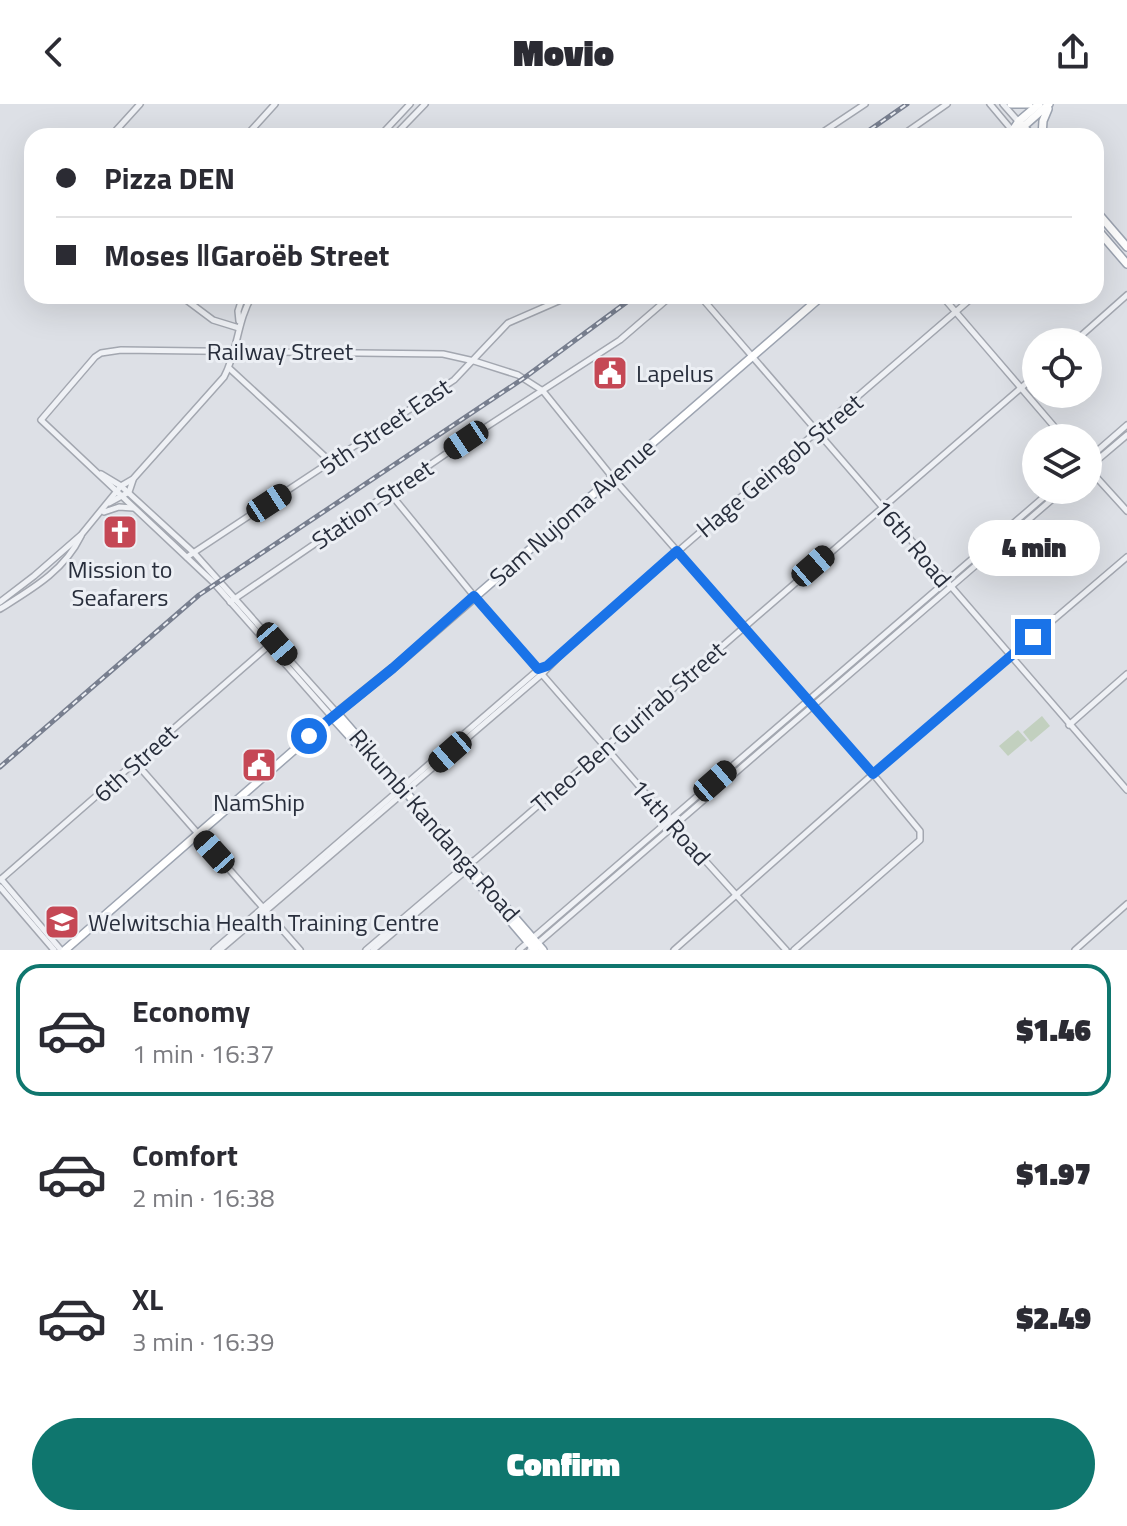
<!DOCTYPE html>
<html lang="en">
<head>
<meta charset="utf-8">
<style>
  body { margin:0; font-family:"Titillium Web",sans-serif; background:#f7f7f7; color:#2b2b33; height:100vh; display:flex; flex-direction:column; font-size:30px; white-space:nowrap }
  * { box-sizing:border-box; margin:0 }
  p { font-size:26px; color:#7c7c81 }
  .icon { flex:none; width:44px; height:44px; fill:none; stroke:currentColor; stroke-width:2; stroke-linecap:round; stroke-linejoin:round }
  .map { position:relative; height:846px; overflow:hidden }
  .panel { display:flex; flex-direction:column; background:#fff; flex:1 }
  .panel>* { flex:none }
  .guide { position:absolute; left:24px; top:24px; width:1080px; height:176px; border-radius:24px; box-shadow:0 8px 32px #0002; display:grid; align-content:center; height:176px; padding:0 32px; background:#fff }
  .fabs { position:absolute; left:1022px; top:224px; display:grid; gap:16px }
  .fabs a { display:grid; place-items:center; width:80px; height:80px; border-radius:50%; background:#fff; box-shadow:0 8px 32px #0002; font-size:40px }
  .end { position:absolute; width:36px; height:36px; margin:-18px; border:10px solid #1a73e8; background:#fff; box-shadow:0 0 0 4px #fff }
  .from { border-radius:50% }
  .bubble { position:absolute; height:56px; border-radius:28px; background:#fff; box-shadow:0 8px 32px #0002; font-size:26px; font-weight:800; line-height:56px; text-align:center }
  .car { position:absolute; width:24px; height:48px; margin:-24px -12px; border-radius:10px; box-shadow:0 0 6px 2px #0007; background:linear-gradient(#222 24%,#8ab4d8 0 40%,#222 0 76%,#8ab4d8 0 86%,#222 0) }
  .guide b { display:flex; align-items:center; gap:28px; height:76px; font-size:30px }
  .guide b+b { border-top:2px solid #e1e1e2 }
  .guide i { width:20px; height:20px; background:#2b2b33 }
  ul { padding:14px 0 0; list-style:none }
  li { display:flex; align-items:center; gap:24px; height:132px; margin:0 16px 12px; padding:0 16px; border:4px solid transparent; border-radius:24px }
  li div { flex:1 }
  li b { display:block; font-size:30px }
  li em { font-style:normal; font-weight:800 }
  li.current { border-color:#0f766e }
  li>.icon { width:72px; height:72px; stroke-width:1.5 }
  .primary-button { display:flex; gap:16px; margin-top:auto; padding:16px 32px }
  .primary-button a { flex:1; height:92px; border-radius:48px; background:#0f766e; color:#fff; font-size:32px; font-weight:800; line-height:92px; text-align:center }
  header { display:flex; justify-content:space-between; align-items:center; height:104px; padding:0 32px; background:#fff; font-size:36px; font-weight:800 }
  .map>svg:first-child { display:block }
</style>
</head>
<body>
<header><svg class="icon" aria-label="back" viewBox="0 0 24 24"><path d="M15 5l-7 7 7 7"/></svg>Movio<svg class="icon" aria-label="share" viewBox="0 0 24 24"><path d="M12 15V3M7 8l5-5 5 5M5 13v7h14v-7"/></svg></header>
<div class="map">
<svg width="1127" height="846" viewBox="0 0 1127 846">
  <rect width="100%" height="100%" fill="#dde0e6"/>
  <g fill="#c2d0bf">
    <polygon points="1042,612 1050,622 1031,638 1023,628"/>
    <polygon points="1018,626 1027,636 1008,652 999,642"/>
  </g>
  <g fill="none" stroke-linecap="round" stroke-linejoin="round">
    <defs>
      <g id="minor">
        <polyline points="990,0 1011,25"/>
        <polyline points="1003,0 1018,17"/>
        <polyline points="111,32 140,0"/>
        <polyline points="246,32 275,0"/>
        <polyline points="380,32 410,0"/>
        <polyline points="394,32 425,0"/>
        <polyline points="817,32 865,0"/>
        <polyline points="901,32 947,0"/>
        <polyline points="181,192 213,216 239,224"/>
        <polyline points="700,192 1127,686"/>
        <polyline points="942,192 1064,334"/>
        <polyline points="239,217 238,207 243,192"/>
        <polyline points="1074,238 1127,191"/>
        <polyline points="229,264 332,359"/>
        <polyline points="1127,331 1088,364 1127,407"/>
        <polyline points="1088,355 1127,321"/>
        <polyline points="101,370 121,382 194,449 337,609"/>
        <polyline points="389,388 474,492 673,721 786,846"/>
        <polyline points="109,399 129,388 133,376"/>
        <polyline points="104,408 119,403 133,404"/>
        <polyline points="187,453 454,276 508,219 570,192"/>
        <path d="M0,498L34,472L81,431L121,382L133,375L224,273C238,247 237,217 252,192"/>
        <polyline points="230,498 466,336 620,236 671,192"/>
        <path d="M0,505C32,485 64,467 81,432"/>
        <polyline points="332,613 213,478 41,316 95,253 101,249 121,246 443,250 474,257 518,271 543,287 613,374 873,670 920,727 920,736 794,846"/>
        <polyline points="1069,621 1127,570"/>
        <polyline points="136,659 300,846"/>
        <polyline points="1,775 61,846"/>
        <polyline points="0,776 274,537"/>
        <polyline points="0,783 54,846"/>
        <polyline points="214,846 539,565"/>
        <polyline points="220,846 542,570 574,537 974,192"/>
        <polyline points="366,846 468,759 475,756 1036,271"/>
        <polyline points="373,846 470,763"/>
        <polyline points="519,846 1052,386"/>
        <polyline points="530,846 1063,386"/>
        <polyline points="674,846 873,670 1127,453"/>
        <polyline points="1075,846 1127,800"/>
      </g>
      <g id="major">
        <polyline points="1011,0 1029,0"/>
        <polyline points="1020,19 1032,32"/>
        <polyline points="1009,32 1015,30 1049,0"/>
        <polyline points="1009,32 1019,17 1039,0"/>
        <polyline points="1042,32 1043,17 1048,5"/>
        <polyline points="1096,107 1127,143"/>
        <polyline points="1096,124 1127,160"/>
        <polyline points="337,609 543,846"/>
        <polyline points="332,613 392,679"/>
        <polyline points="468,767 535,846"/>
        <polyline points="65,846 332,613 393,564 822,192"/>
      </g>
    </defs>
    <use href="#minor" stroke="#a3a7b0" stroke-width="8"/>
    <use href="#major" stroke="#9da4b1" stroke-width="10"/>
    <use href="#minor" stroke="#eff1f5" stroke-width="5"/>
    <use href="#major" stroke="#fff" stroke-width="7"/>
    <defs>
      <g id="rail">
        <polyline points="861,32 907,0"/>
        <polyline points="0,663 199,491 524,274 635,192"/>
      </g>
    </defs>
    <use href="#rail" stroke="#787f8f" stroke-width="5"/>
    <use href="#rail" stroke="#eceff4" stroke-width="2" stroke-dasharray="6" stroke-linecap="butt"/>
  </g>
  <g fill="none" stroke-linecap="round" stroke-linejoin="round">
    <polyline stroke="#1a73e8" stroke-width="10" points="309,632 393,564 474,492 538,565 547,562 677,447 873,670 1033,533"/>
  </g>
  <defs>
    <symbol id="civic-square" viewBox="-11 -11 22 22"><rect x="-9" y="-9" width="18" height="18" rx="4" fill="#c54855" stroke="#eceff4"/><path d="M-.6-6.5H3V-4.5H.6V-3L4-1V1h2V6H-6V1h2V-1L-.6-3ZM-1.2 2.5V6h2.4V2.5Z" fill="#fff"/></symbol>
    <symbol id="church-square" viewBox="-11 -11 22 22"><rect x="-9" y="-9" width="18" height="18" rx="4" fill="#c54855" stroke="#eceff4"/><path d="M-1.2-6h2.4v3.5h3.3v2.4h-3.3V6h-2.4V-.1h-3.3v-2.4h3.3Z" fill="#fff"/></symbol>
    <symbol id="university-square" viewBox="-11 -11 22 22"><rect x="-9" y="-9" width="18" height="18" rx="4" fill="#c54855" stroke="#eceff4"/><path d="M0-5L7-2L0 1L-7-2ZM-4 1L0 2.5L4 1V4Q0 6-4 4Z" fill="#fff"/></symbol>
  </defs>
  <g fill-rule="evenodd">
    <use href="#civic-square" x="590" y="249" width="40" height="40"/>
    <use href="#church-square" x="100" y="408" width="40" height="40"/>
    <use href="#civic-square" x="239" y="641" width="40" height="40"/>
    <use href="#university-square" x="42" y="798" width="40" height="40"/>
  </g>
  <g text-anchor="middle" dominant-baseline="central" stroke-width="6" stroke-linejoin="round" paint-order="stroke">
    <g font-size="24" fill="#282e3c" stroke="#eceff4">
      <text x="280" y="247">Railway Street</text>
      <text transform="translate(385 322) rotate(-34)">5th Street East</text>
      <text transform="translate(779 361) rotate(-40)">Hage Geingob Street</text>
      <text transform="translate(372 400) rotate(-34)">Station Street</text>
      <text transform="translate(572 408) rotate(-41)">Sam Nujoma Avenue</text>
      <text transform="translate(913 439) rotate(50)">16th Road</text>
      <text transform="translate(628 623) rotate(-41)">Theo-Ben Gurirab Street</text>
      <text transform="translate(135 659) rotate(-42)">6th Street</text>
      <text transform="translate(671 718) rotate(48)">14th Road</text>
      <text transform="translate(435 721) rotate(49)">Rikumbi Kandanga Road</text>
    </g>
    <g font-size="24" fill="#282e3c" stroke="#eceff4" text-anchor="start">
      <text x="636" y="269">Lapelus</text>
      <text x="120" y="465" text-anchor="middle">Mission to<tspan x="120" dy="28">Seafarers</tspan></text>
      <text x="259" y="698" text-anchor="middle">NamShip</text>
      <text x="88" y="818">Welwitschia Health Training Centre</text>
    </g>
  </g>
</svg>
<div class="fabs">
<a><svg class="icon" aria-label="locate" viewBox="0 0 24 24"><circle cx="12" cy="12" r="6"/><path d="M12 2v4M12 18v4M2 12h4M18 12h4"/></svg></a>
<a><svg class="icon" aria-label="layers" viewBox="0 0 24 24"><path d="M12 4l9 5-9 5-9-5zM3 14l9 5 9-5"/></svg></a>
</div>
<i class="end from" style="left:309px;top:632px"></i>
<i class="end" style="left:1033px;top:533px"></i>
<div class="bubble" style="left:968px;top:416px;width:132px">4 min</div>
<i class="car" style="left:466px;top:336px;rotate:236deg"></i>
<i class="car" style="left:269px;top:399px;rotate:57deg"></i>
<i class="car" style="left:813px;top:462px;rotate:49deg"></i>
<i class="car" style="left:277px;top:540px;rotate:139deg"></i>
<i class="car" style="left:450px;top:648px;rotate:229deg"></i>
<i class="car" style="left:715px;top:677px;rotate:49deg"></i>
<i class="car" style="left:214px;top:748px;rotate:318deg"></i>
<div class="guide">
<b><i class="from"></i>Pizza DEN</b>
<b><i></i>Moses ǁGaroëb Street</b>
</div>
</div>
<section class="panel">
<ul>
<li class="current"><svg class="icon" aria-label="car" viewBox="0 0 24 24"><path d="M5 17H2v-5l4-1 3-4h7l3 4 3 1v5h-3M9 17h6M6 11h13"/><circle cx="7" cy="17" r="2"/><circle cx="17" cy="17" r="2"/></svg><div><b>Economy</b><p>1 min · 16:37</p></div><em>$1.46</em></li>
<li><svg class="icon" aria-label="car" viewBox="0 0 24 24"><path d="M5 17H2v-5l4-1 3-4h7l3 4 3 1v5h-3M9 17h6M6 11h13"/><circle cx="7" cy="17" r="2"/><circle cx="17" cy="17" r="2"/></svg><div><b>Comfort</b><p>2 min · 16:38</p></div><em>$1.97</em></li>
<li><svg class="icon" aria-label="car" viewBox="0 0 24 24"><path d="M5 17H2v-5l4-1 3-4h7l3 4 3 1v5h-3M9 17h6M6 11h13"/><circle cx="7" cy="17" r="2"/><circle cx="17" cy="17" r="2"/></svg><div><b>XL</b><p>3 min · 16:39</p></div><em>$2.49</em></li>
</ul>
<div class="primary-button"><a>Confirm</a></div>
</section>
</body>
</html>
